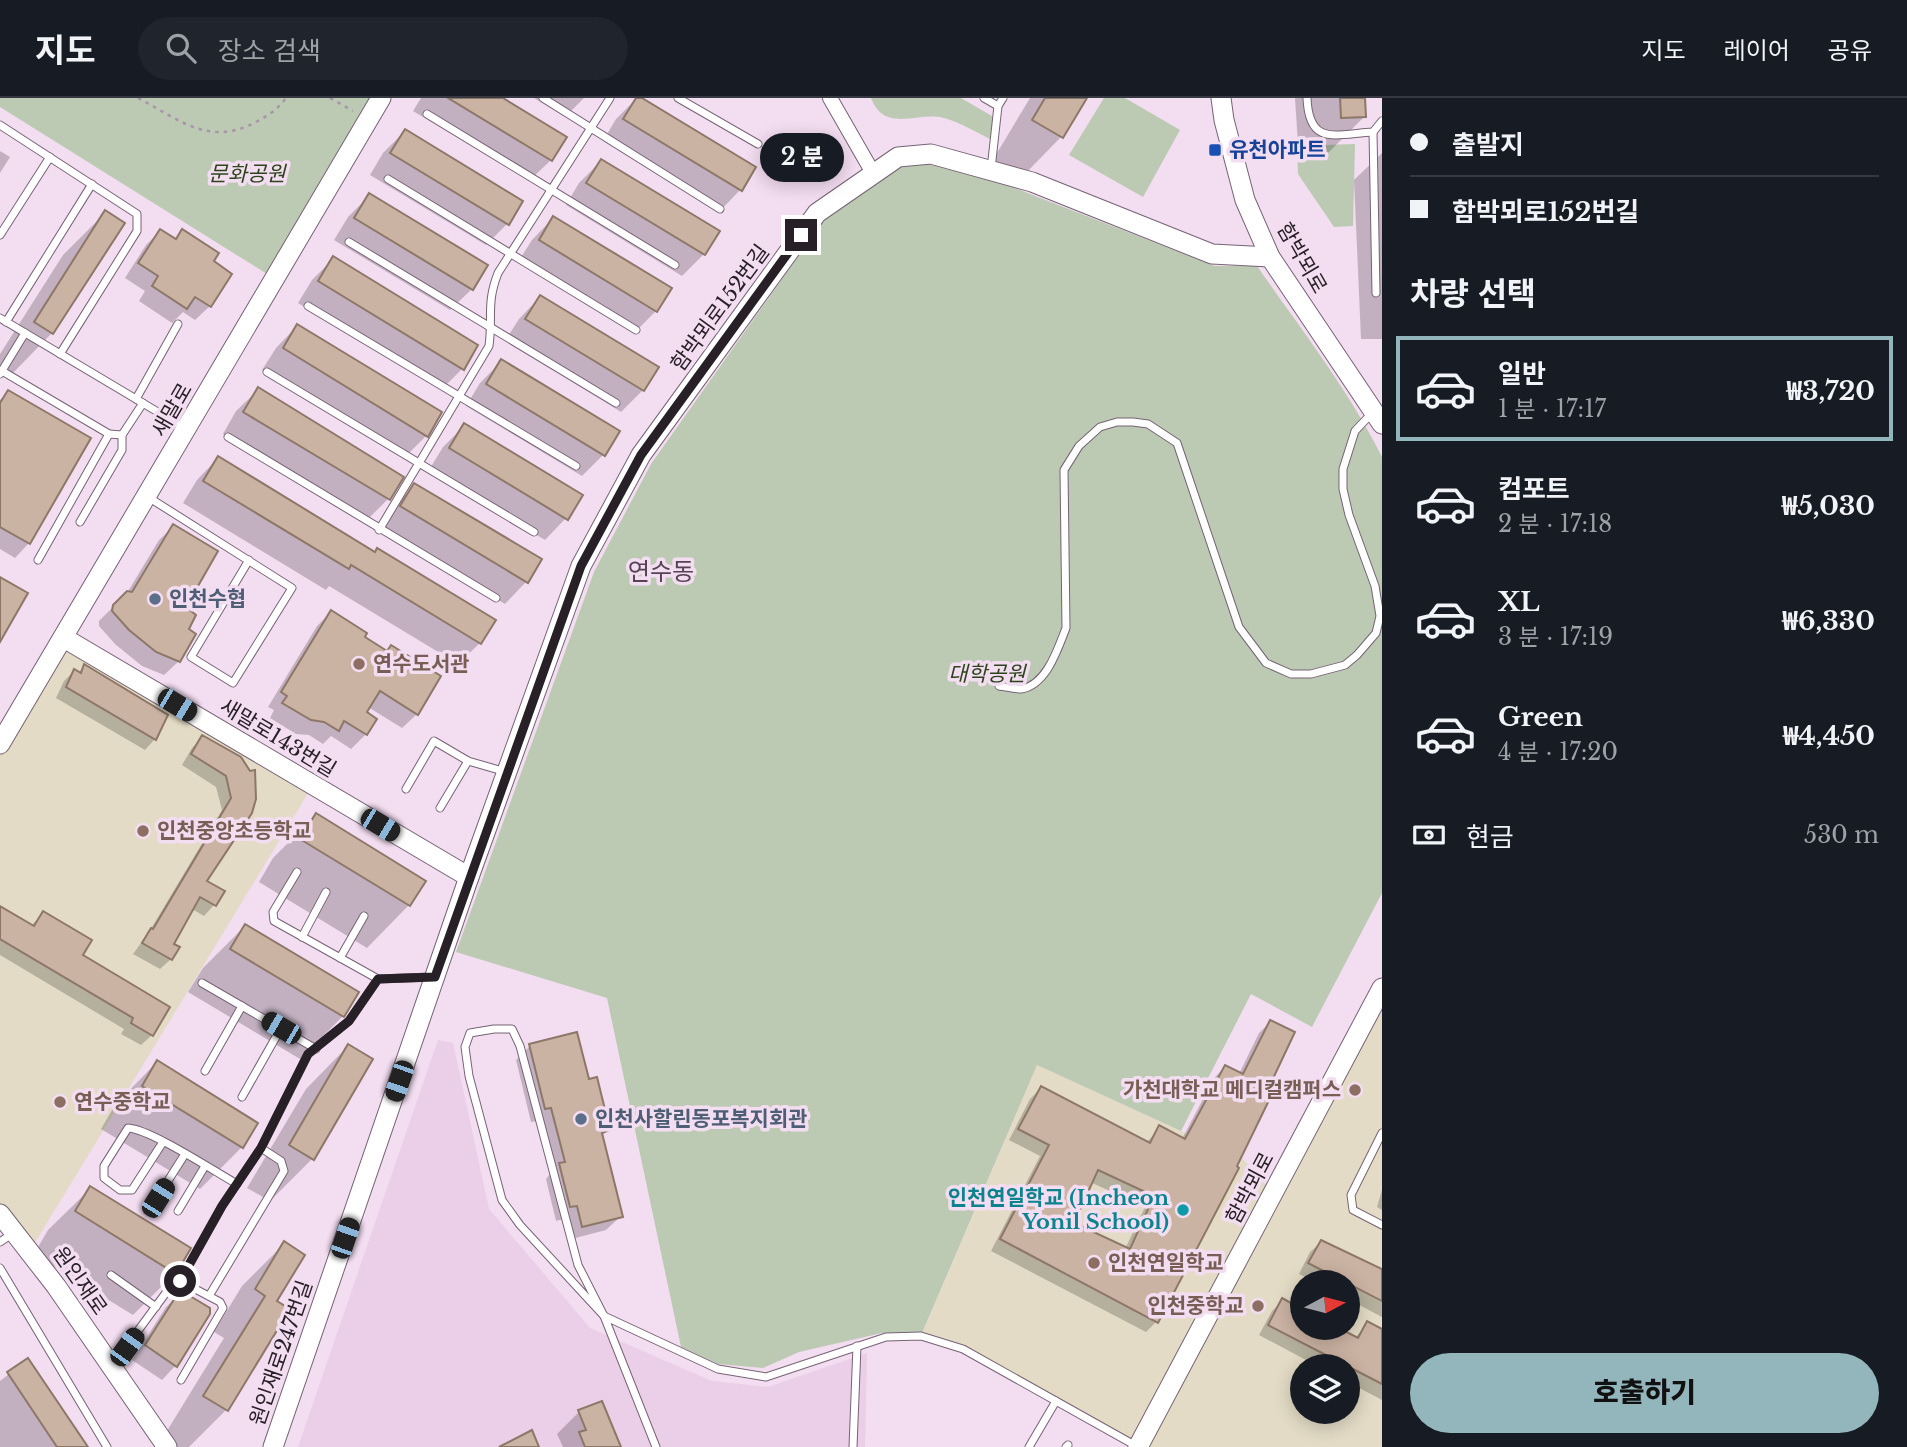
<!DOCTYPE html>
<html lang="ko">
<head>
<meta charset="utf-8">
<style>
  body { margin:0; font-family:"Libre Baskerville","Noto Sans KR",serif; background:#20242c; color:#f1f3f6; height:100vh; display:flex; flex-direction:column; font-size:26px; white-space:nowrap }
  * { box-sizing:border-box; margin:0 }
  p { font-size:23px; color:#9ea1a6 }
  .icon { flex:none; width:38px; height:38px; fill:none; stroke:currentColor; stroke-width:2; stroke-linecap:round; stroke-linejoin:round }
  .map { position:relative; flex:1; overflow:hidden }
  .side { display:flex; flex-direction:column; background:#171b24; width:525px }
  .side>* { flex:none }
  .hud { display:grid; align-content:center; height:154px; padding:0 28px; background:#171b24 }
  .needle { width:46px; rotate:83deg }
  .controls { position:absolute; left:1290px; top:1172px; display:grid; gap:14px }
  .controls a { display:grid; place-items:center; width:70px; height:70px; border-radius:50%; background:#171b24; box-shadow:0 4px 18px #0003; font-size:35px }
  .end { position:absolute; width:32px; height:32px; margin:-16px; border:9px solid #282027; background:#fff; box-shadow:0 0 0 4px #fff }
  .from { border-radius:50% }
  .bubble { position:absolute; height:49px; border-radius:24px; background:#171b24; box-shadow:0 4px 18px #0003; font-size:23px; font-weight:800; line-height:49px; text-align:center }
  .car { position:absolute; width:21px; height:42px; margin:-21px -10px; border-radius:9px; box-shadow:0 0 5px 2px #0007; background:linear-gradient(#222 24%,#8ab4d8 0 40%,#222 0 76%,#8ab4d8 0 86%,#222 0) }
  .hud b { display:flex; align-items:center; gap:24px; height:66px; font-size:26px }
  .hud b+b { border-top:2px solid #363941 }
  .hud i { width:18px; height:18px; background:#f1f3f6 }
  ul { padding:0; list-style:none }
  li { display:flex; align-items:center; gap:21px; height:105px; margin:0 14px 10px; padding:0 14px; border:4px solid transparent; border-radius:0px }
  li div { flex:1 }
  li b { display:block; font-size:26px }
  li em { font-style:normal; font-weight:800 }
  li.selected { border-color:#93b5bc }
  li>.icon { width:63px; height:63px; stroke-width:1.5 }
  h2 { padding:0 28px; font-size:32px; line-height:84px }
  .pay { display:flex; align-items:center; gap:18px; height:77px; padding:0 28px; font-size:26px }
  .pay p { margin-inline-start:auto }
  .action { display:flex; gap:14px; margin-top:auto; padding:14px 28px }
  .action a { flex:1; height:80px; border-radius:42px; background:#93b5bc; color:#111; font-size:28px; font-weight:800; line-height:80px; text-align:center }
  header { display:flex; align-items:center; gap:42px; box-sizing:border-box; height:98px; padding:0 35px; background:#171b24; border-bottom:2px solid #363941 }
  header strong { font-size:33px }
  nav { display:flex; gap:38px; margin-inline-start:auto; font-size:24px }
  .search { width:490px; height:63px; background:#20242c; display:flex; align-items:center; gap:18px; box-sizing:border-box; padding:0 24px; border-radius:38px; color:#9ea1a6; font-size:26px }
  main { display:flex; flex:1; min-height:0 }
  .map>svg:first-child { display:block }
</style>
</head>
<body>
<header>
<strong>지도</strong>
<div class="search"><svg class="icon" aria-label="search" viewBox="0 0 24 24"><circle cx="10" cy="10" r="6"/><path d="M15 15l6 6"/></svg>장소 검색</div>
<nav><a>지도</a><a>레이어</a><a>공유</a></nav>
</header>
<main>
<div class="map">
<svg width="1382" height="1349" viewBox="0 0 1382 1349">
  <rect width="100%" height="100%" fill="#f3ddf1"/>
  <polygon fill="#ebcee7" points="438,942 453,945 489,1111 590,1230 712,1283 768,1289 867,1255 865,1349 298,1349"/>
  <g fill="#e3dbc5" fill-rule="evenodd">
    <polygon points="64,540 313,687 30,1153 0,1116 0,646"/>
    <path d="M1382,890V1349H1138L963,1251L921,1238L1037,967L1244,1062L1273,1094ZM1302,1185H1348V1230H1302ZM1302,1269H1348V1314H1302Z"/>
  </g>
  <g fill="#bccab3">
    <polygon points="0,0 381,0 275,181 0,9"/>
    <path d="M871,0H961L997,21L994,43C978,35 961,25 944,20C918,13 885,36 871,0Z"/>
    <polygon points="1104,0 1125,0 1180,32 1143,99 1069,57"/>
    <polygon points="1355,46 1353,128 1334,129 1298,76 1297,48"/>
    <path d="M932,65L989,80L1215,168H1257C1300,230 1348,291 1382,359V795L1312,929L1251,896L1181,1033L1037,967L922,1235H882L799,1254L763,1270L718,1266L681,1249L607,900L456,854L594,474L651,366L824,122L900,69Z"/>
  </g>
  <g fill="#0003" fill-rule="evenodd">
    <polygon points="421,0 499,0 551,62 529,83 413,13"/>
    <polygon points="534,0 584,0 565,19"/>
    <polygon points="637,0 754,69 740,92 719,114 603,43 616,21"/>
    <polygon points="1030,0 1085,0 1062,38 1020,81 991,65"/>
    <polygon points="1295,0 1363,0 1364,19 1322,61 1299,62"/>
    <polygon points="405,33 507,126 486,147 370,77 383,55"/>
    <polygon points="0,53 10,59 0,75"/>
    <polygon points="1382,55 1382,241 1361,241 1354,82"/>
    <polygon points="601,63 704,156 682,178 566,107 579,85"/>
    <polygon points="369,98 472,191 450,212 334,142 348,119"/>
    <polygon points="105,115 52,235 10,278 0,272 0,256 63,157"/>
    <polygon points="553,120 669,191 656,213 634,235 518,164 532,142"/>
    <polygon points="160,133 174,142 182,134 211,164 210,208 195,222 183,214 172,225 139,203 145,193 125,180 146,147"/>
    <polygon points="333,161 462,271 441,292 298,205 312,182"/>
    <polygon points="540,199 656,269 643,292 621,314 505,243 519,221"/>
    <polygon points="297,228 426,338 405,359 262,272 276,250"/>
    <polygon points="501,264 604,356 582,378 466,308 480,285"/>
    <polygon points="258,292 388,401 367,422 223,336 236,313"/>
    <polygon points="8,294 89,340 29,445 15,460 0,451 0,302"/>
    <polygon points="464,328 566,420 545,442 429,372 443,349"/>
    <polygon points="218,360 480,545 458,566 329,488 326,492 183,405 197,382"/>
    <polygon points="415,387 540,461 526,484 505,506 380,430 393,409"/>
    <polygon points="174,428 187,532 179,563 164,577 142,568 115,546 99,528 99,523 127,495 159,442"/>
    <polygon points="331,514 362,540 417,616 402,630 368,609 364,615 375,621 366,636 351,651 331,638 323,646 309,637 296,636 270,620 274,612 268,609 317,528"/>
    <polygon points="84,568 155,641 145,652 56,600 64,583 74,573 78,575"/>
    <polygon points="202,639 249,675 204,784 222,794 214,807 204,818 192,811 171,846 171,861 160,871 133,856 149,834 222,712 216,689 182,667 192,650"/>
    <polygon points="316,717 409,807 367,850 259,784 273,760"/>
    <polygon points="0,810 31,828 43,815 152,937 141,947 121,936 124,931 0,857"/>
    <polygon points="245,828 356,895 342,919 300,961 188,894 203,870"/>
    <path d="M1270,924L1157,1223L1146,1234L991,1153L1040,1058L1009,1042L1030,1001L1041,990L1146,1045L1160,1030L1182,1041L1214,980L1225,969L1239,976L1259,935ZM1090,1084L1145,1109L1125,1151L1071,1126Z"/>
    <polygon points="348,948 312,1061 270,1103 247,1090 306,991"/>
    <polygon points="530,948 588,983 608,1031 601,1038 621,1118 606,1132 568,1142 563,1121 556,1123 546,1081 550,1076 537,1023 531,1024 516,962"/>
    <polygon points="157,964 242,1049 200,1091 101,1031 115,1007"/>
    <polygon points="91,1090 175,1175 133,1217 34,1156 48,1132"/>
    <polygon points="1382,1092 1382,1112 1377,1109"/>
    <polygon points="1321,1144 1382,1173 1382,1219 1348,1201 1348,1185 1316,1185 1299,1176 1310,1154"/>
    <polygon points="284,1146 275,1204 287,1212 226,1312 189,1349 175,1349 162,1341 224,1240 214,1234 242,1188"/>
    <polygon points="181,1195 176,1267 162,1282 132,1262 166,1209"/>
    <polygon points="1282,1203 1302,1213 1302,1230 1355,1240 1368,1225 1382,1233 1382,1302 1348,1284 1348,1269 1319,1269 1259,1237 1272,1213"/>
    <polygon points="27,1262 86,1349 0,1349 0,1283"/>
    <polygon points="601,1305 619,1349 563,1349 557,1336 579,1314"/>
  </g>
  <g fill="#cbb3a3" stroke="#8d7768" stroke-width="2" fill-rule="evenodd">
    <polygon points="448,0 503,0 567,39 552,63"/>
    <polygon points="636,0 642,0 756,69 742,93 623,21"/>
    <polygon points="1045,0 1087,0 1063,40 1032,22"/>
    <polygon points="1340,0 1365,0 1366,19 1341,20"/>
    <polygon points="405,31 523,103 509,127 390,55"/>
    <polygon points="601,61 720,133 705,157 586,85"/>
    <polygon points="369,95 488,167 473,192 354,120"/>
    <polygon points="105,112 125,125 53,236 34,224"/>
    <polygon points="553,118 672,190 657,214 539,142"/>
    <polygon points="160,131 176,141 182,131 219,155 214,163 232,176 211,209 195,199 187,211 152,188 158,178 138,165"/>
    <polygon points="333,158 478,247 464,272 318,183"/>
    <polygon points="540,197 659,269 644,293 525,221"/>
    <polygon points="297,226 442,314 428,339 283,250"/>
    <polygon points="501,261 620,333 605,358 486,286"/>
    <polygon points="258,289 404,379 390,402 243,314"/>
    <polygon points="8,292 91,340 30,446 0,429 0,305"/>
    <polygon points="464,325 583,397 568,422 449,350"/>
    <polygon points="218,358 375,454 377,450 496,522 481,546 351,467 349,471 203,383"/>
    <polygon points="414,385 542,461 528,485 400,408"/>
    <polygon points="173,426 218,453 186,509 196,517 189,531 196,536 180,564 156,554 129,532 112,513 113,507 127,493 132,494"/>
    <polygon points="0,479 28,495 0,544"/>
    <polygon points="331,512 367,535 365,539 387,553 391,547 441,578 418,617 380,593 367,614 377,621 367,637 344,623 339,633 324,624 311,622 282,605 287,598 281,594"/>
    <polygon points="84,566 168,617 156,642 66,589 74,571 81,575"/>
    <polygon points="202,637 241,659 250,673 255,672 256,701 252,715 207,783 225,793 216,808 200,799 174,846 180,849 172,862 142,845 151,830 153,831 231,700 226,678 191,656"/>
    <polygon points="316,715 426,783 410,808 300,741"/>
    <polygon points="0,808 34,828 43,813 92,842 83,857 170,909 153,938 131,925 133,920 0,841"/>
    <polygon points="245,826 359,894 344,919 230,851"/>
    <path d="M1270,922L1295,934L1269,989L1274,992L1237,1068L1239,1070L1158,1225L1000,1141L1049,1047L1018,1031L1041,988L1150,1045L1159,1027L1185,1041L1225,967L1243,976ZM1098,1072L1154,1098L1130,1151L1074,1125Z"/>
    <polygon points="577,934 589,981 597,979 610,1032 602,1035 623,1119 582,1129 577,1108 570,1109 559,1065 565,1064 551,1010 545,1011 529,946"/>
    <polygon points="348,946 373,961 314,1062 289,1047"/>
    <polygon points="157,962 258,1025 243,1050 142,988"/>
    <polygon points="90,1088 191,1150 176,1176 75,1113"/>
    <polygon points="1321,1142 1382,1171 1382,1203 1308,1165"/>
    <polygon points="284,1143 305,1157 277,1203 290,1211 228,1313 203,1298 265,1198 255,1191"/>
    <polygon points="180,1192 210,1210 210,1216 177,1269 145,1247"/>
    <polygon points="1282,1200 1302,1211 1302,1230 1339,1230 1358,1240 1367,1223 1382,1231 1382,1286 1268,1227"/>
    <polygon points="28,1260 88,1349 57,1349 7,1274"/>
    <polygon points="602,1303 621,1349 585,1349 579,1334 586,1332 578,1312"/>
    <polygon points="532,1332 539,1349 499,1349"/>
  </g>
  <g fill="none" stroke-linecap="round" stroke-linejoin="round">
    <defs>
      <g id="lane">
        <polyline points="543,0 720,111"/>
        <polyline points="678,0 758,46"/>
        <polyline points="984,0 998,8"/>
        <path d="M1307,0C1309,49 1336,36 1373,34L1382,23"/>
        <polyline points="427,16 675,167"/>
        <polyline points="0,27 137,116 137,133 60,256"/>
        <polyline points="1373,34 1376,195"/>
        <polyline points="991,71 998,8 1003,0"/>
        <polyline points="388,81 636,232"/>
        <polyline points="0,137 50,59"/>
        <polyline points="349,144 616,305"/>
        <polyline points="308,208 576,368"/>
        <polyline points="0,220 183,329"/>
        <polyline points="6,224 92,86"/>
        <polyline points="2,273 109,336"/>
        <polyline points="267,274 534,434"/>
        <polyline points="0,276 25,235"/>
        <polyline points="136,301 178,226"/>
        <polyline points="228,339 496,500"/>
        <polyline points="148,399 292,490 233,585 191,559 249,462"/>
        <polyline points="80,424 122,352 122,337 143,305"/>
        <path d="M379,432L489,248C493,218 486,206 498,175L610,0"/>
        <polyline points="38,462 109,336 122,337"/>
        <path d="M999,588C1005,589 1015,591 1021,591C1047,587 1058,550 1066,530L1064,372L1079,348L1100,329L1117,324H1133L1148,326L1177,345L1239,529L1266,565L1291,576H1311L1345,567L1357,557L1376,535L1380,518L1375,488L1349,417L1343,391V371L1355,333L1373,314"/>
        <polyline points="406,691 434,643 468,663 506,674"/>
        <polyline points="440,710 468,663"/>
        <polyline points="297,774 273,814 274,823 378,881"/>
        <polyline points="302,839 326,794"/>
        <polyline points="340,860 364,818"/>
        <polyline points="202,885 316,951"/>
        <polygon points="494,931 512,931 520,948 578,1167 604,1218 520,1127 502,1102 469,978 465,949 470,935"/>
        <polyline points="205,973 242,908"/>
        <polyline points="242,999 281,930"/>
        <polyline points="1382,1035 1351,1097 1353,1112 1382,1127"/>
        <path d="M163,1044L132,1092H120L104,1080V1068L128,1030C150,1031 214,1073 237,1086"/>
        <polyline points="157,1100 185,1056"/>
        <polyline points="178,1113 205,1068"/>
        <polyline points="0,1144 12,1136"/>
        <polyline points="0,1170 107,1349"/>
        <polyline points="111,1177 156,1209"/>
        <polyline points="180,1183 220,1204 223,1210 181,1282"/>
        <polyline points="209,1198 284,1073 281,1063 261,1050"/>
        <polyline points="112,1268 165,1196 180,1183 222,1108 261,1050 308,956 349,923 378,881 431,879"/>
        <polyline points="656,1349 604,1218 718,1271 766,1279 886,1239 921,1238 963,1251 1138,1349"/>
        <polyline points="853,1349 857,1248"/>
        <polyline points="1029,1349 1056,1303"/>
        <polyline points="1066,1349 1068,1347"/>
      </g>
      <polyline id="street" points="830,0 873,75"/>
      <g id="secondary">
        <polyline points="1221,0 1224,22 1245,102 1270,159 1382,326"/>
        <polyline points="64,540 469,779"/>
        <polyline points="0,646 381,0"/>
        <polyline points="0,1116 56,1188 167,1349"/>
        <polyline points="273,1349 469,779 581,468 641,357 817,115 898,59 931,56 1032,84 1212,156 1270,159"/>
        <polyline points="1138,1349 1382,890"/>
      </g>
    </defs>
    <use href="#lane" stroke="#766374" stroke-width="9"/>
    <use href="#street" stroke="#766374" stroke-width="16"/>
    <use href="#secondary" stroke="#766374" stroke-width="21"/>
    <g stroke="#a796a6" stroke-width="2.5" stroke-dasharray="3.5 5" stroke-linecap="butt">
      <path d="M138,0C180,22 209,49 256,24C269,17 277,12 286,0"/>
      <polyline points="330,0 353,13"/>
    </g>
    <use href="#lane" stroke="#fff" stroke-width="7"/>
    <use href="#street" stroke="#fff" stroke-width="14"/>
    <use href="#secondary" stroke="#fff" stroke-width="19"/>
  </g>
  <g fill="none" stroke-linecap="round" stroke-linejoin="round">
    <polyline stroke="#282027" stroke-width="9" points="180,1183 222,1108 261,1050 308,956 349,923 378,881 435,879 581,468 641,357 801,137"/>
  </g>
  <rect fill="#1a4fb4" stroke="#f3ddf1" stroke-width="2.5" x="1208" y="45" width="14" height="14" rx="3.5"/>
  <g fill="#5c6f8a" stroke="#f3ddf1" stroke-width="2.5">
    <circle cx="155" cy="501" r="7"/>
    <circle cx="581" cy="1021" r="7"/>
  </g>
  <g fill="#8d6e63" stroke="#f3ddf1" stroke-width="2.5">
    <circle cx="359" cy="566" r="7"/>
    <circle cx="143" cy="733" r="7"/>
    <circle cx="1355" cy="992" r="7"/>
    <circle cx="60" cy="1004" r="7"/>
    <circle cx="1094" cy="1165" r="7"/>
    <circle cx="1258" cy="1208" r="7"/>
  </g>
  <circle fill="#0f9aa8" stroke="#f3ddf1" stroke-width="2.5" cx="1183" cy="1112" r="7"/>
  <g text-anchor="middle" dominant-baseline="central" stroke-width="7" stroke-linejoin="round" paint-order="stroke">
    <g font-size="21" font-weight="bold" fill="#164399" stroke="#f3ddf1" text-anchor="start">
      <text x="1229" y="52">유천아파트</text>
    </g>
    <g font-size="21" font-style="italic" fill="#2c441a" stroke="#f3ddf1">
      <text x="247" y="76">문화공원</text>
      <text x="987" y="576">대학공원</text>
    </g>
    <g font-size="21" fill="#282027" stroke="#f3ddf1">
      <text transform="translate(1302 160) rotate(60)">함박뫼로</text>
      <text transform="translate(720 210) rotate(-54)">함박뫼로152번길</text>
      <text transform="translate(172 312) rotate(-60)">새말로</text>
      <text transform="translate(278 640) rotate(31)">새말로143번길</text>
      <text transform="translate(1250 1090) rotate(-62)">함박뫼로</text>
      <text transform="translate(80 1183) rotate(55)">원인재로</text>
      <text transform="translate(281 1255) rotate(-71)">원인재로247번길</text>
    </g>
    <g font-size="21" font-weight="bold" fill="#4e5e75" stroke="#f3ddf1" text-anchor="start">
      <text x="169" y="501">인천수협</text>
      <text x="595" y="1021">인천사할린동포복지회관</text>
    </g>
    <g font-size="21" font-weight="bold" fill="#785e54" stroke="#f3ddf1" text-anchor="start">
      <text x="373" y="566">연수도서관</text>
      <text x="157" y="733">인천중앙초등학교</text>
      <text x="1341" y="992" text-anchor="end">가천대학교 메디컬캠퍼스</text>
      <text x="74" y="1004">연수중학교</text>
      <text x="1108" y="1165">인천연일학교</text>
      <text x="1244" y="1208" text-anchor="end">인천중학교</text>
    </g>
    <g font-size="21" font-weight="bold" fill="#0d838f" stroke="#f3ddf1" text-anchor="end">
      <text x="1169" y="1100">인천연일학교 (Incheon<tspan x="1169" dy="24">Yonil School)</tspan></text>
    </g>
    <g font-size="24" fill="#564454" stroke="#f3ddf1">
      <text x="661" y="473">연수동</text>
    </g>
  </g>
</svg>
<div class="controls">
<a><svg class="needle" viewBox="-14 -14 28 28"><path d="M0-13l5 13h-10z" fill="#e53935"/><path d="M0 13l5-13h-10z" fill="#9ea1a6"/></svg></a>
<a><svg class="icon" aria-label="layers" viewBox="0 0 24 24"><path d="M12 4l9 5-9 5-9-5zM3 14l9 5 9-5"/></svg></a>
</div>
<i class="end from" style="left:180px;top:1183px"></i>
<i class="end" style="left:801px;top:137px"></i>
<div class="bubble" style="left:760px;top:35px;width:84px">2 분</div>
<i class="car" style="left:177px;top:607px;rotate:121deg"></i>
<i class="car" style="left:380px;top:727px;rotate:121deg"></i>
<i class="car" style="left:281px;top:930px;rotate:300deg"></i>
<i class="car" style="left:399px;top:983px;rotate:199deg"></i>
<i class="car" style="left:158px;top:1100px;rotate:32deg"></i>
<i class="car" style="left:345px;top:1140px;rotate:19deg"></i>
<i class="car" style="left:127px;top:1249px;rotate:36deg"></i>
</div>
<section class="side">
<div class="hud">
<b><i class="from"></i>출발지</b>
<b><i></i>함박뫼로152번길</b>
</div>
<h2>차량 선택</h2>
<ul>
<li class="selected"><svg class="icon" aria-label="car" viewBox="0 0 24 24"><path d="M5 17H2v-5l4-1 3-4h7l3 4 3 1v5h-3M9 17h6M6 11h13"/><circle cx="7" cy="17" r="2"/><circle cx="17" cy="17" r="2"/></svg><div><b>일반</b><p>1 분 · 17:17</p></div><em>₩3,720</em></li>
<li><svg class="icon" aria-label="car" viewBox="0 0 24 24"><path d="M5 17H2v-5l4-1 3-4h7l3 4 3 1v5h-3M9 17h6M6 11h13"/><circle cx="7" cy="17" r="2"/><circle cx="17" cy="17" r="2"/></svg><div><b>컴포트</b><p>2 분 · 17:18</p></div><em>₩5,030</em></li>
<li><svg class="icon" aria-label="car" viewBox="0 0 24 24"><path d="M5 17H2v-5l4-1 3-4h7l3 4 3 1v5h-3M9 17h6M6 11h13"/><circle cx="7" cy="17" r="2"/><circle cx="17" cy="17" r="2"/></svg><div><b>XL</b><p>3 분 · 17:19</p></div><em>₩6,330</em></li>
<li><svg class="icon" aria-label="car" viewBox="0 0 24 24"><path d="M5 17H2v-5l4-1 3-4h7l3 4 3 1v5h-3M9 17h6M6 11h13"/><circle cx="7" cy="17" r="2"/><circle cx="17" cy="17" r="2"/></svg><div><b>Green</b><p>4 분 · 17:20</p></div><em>₩4,450</em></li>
</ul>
<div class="pay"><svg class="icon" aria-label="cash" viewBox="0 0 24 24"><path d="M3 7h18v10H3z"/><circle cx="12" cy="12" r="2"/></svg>현금<p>530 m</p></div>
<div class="action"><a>호출하기</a></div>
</section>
</main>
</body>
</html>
